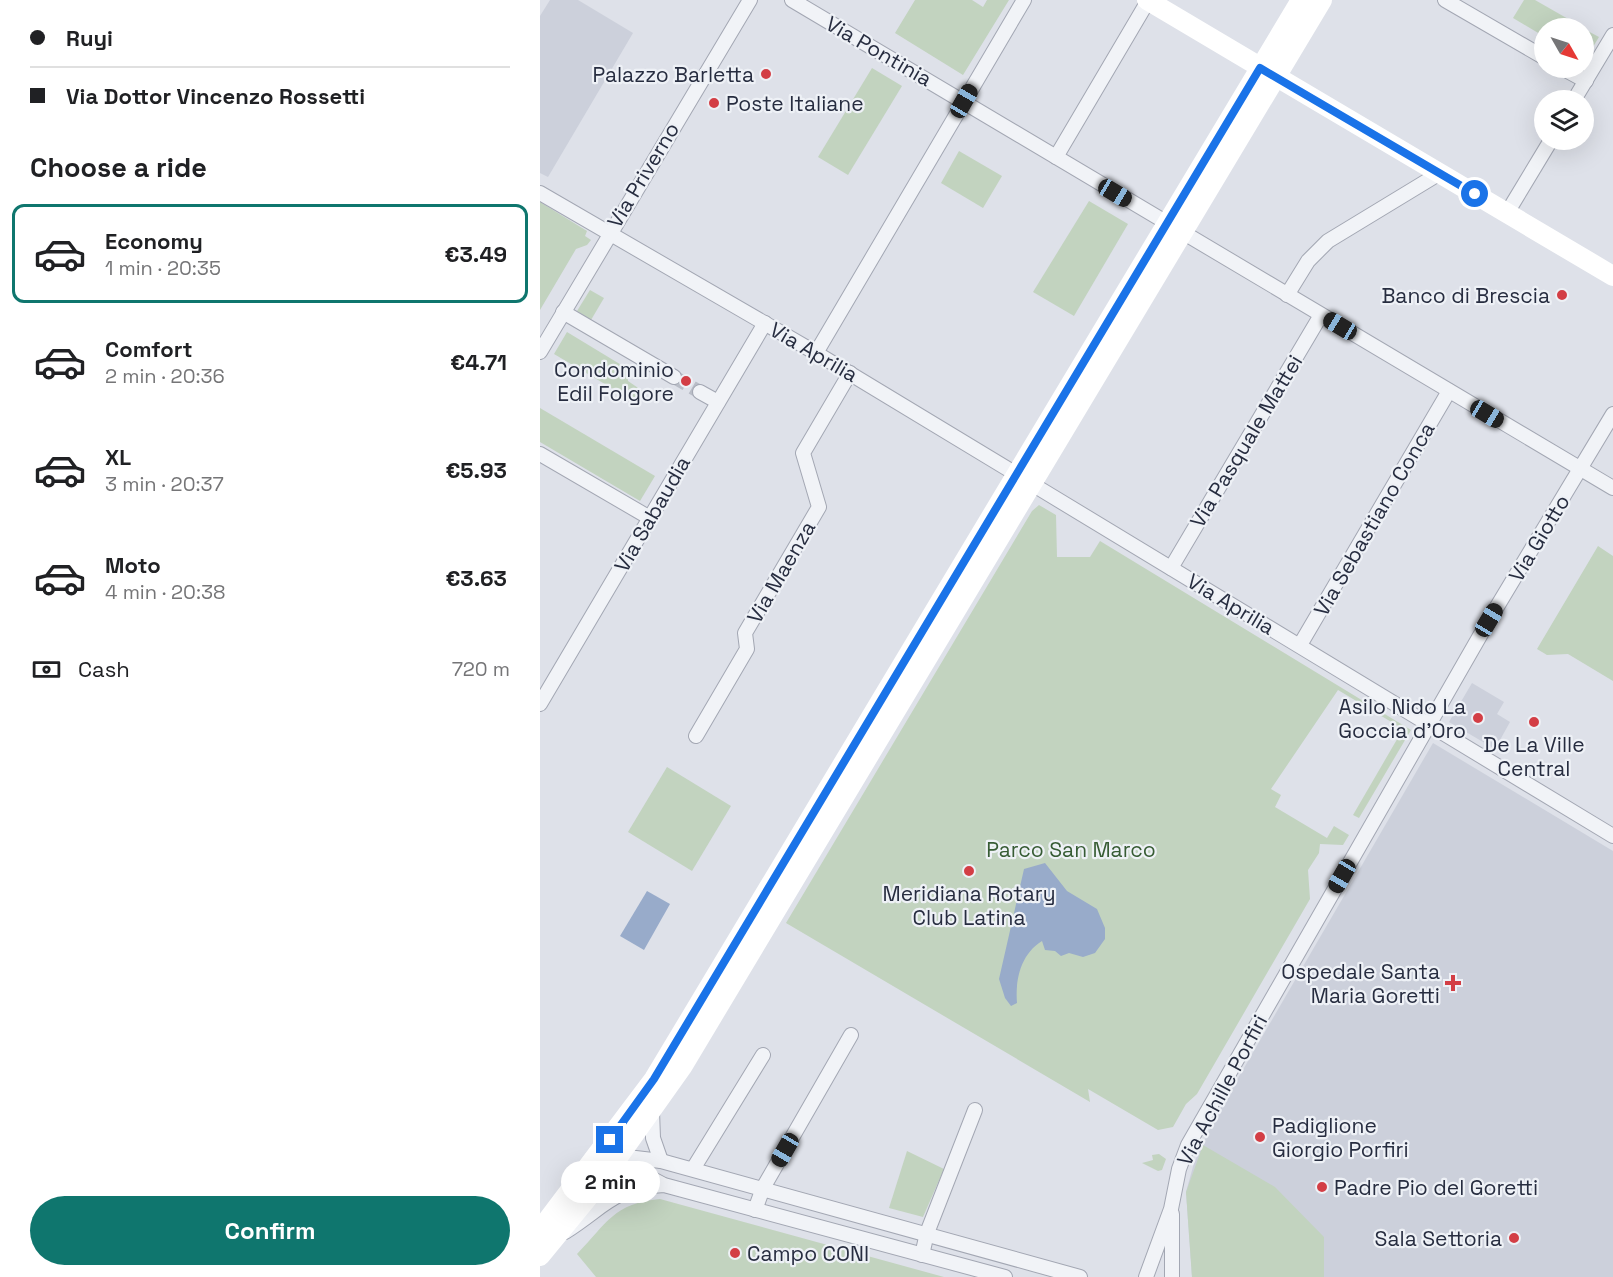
<!DOCTYPE html>
<html lang="en">
<head>
<meta charset="utf-8">
<style>
  body { margin:0; font-family:"Space Grotesk",sans-serif; background:#f6f6f6; color:#202124; height:100vh; display:flex; flex-direction:column; font-size:22px; white-space:nowrap }
  * { box-sizing:border-box; margin:0 }
  p { font-size:20px; color:#757577 }
  .icon { flex:none; width:33px; height:33px; fill:none; stroke:currentColor; stroke-width:2; stroke-linecap:round; stroke-linejoin:round }
  .map { position:relative; flex:1; overflow:hidden }
  .side { display:flex; flex-direction:column; background:#fff; width:540px }
  .side>* { flex:none }
  .banner { display:grid; align-content:center; height:132px; padding:0 30px; background:#fff }
  .needle { width:39px; rotate:129deg }
  .fabs { position:absolute; left:994px; top:18px; display:grid; gap:12px }
  .fabs a { display:grid; place-items:center; width:60px; height:60px; border-radius:50%; background:#fff; box-shadow:0 6px 24px #0002; font-size:30px }
  .end { position:absolute; width:27px; height:27px; margin:-14px; border:8px solid #1a73e8; background:#fff; box-shadow:0 0 0 3px #fff }
  .from { border-radius:50% }
  .bubble { position:absolute; height:42px; border-radius:21px; background:#fff; box-shadow:0 6px 24px #0002; font-size:20px; font-weight:700; line-height:42px; text-align:center }
  .car { position:absolute; width:18px; height:36px; margin:-18px -9px; border-radius:8px; box-shadow:0 0 4px 2px #0007; background:linear-gradient(#222 24%,#8ab4d8 0 40%,#222 0 76%,#8ab4d8 0 86%,#222 0) }
  .banner b { display:flex; align-items:center; gap:21px; height:57px; font-size:22px }
  .banner b+b { border-top:2px solid #e0e0e0 }
  .banner i { width:15px; height:15px; background:#202124 }
  ul { padding:0; list-style:none }
  li { display:flex; align-items:center; gap:18px; height:99px; margin:0 12px 9px; padding:0 18px; border:3px solid transparent; border-radius:12px }
  li div { flex:1 }
  li b { display:block; font-size:22px }
  li em { font-style:normal; font-weight:700 }
  li.on { border-color:#0f766e }
  li>.icon { width:54px; height:54px; stroke-width:1.5 }
  h2 { padding:0 30px; font-size:27px; line-height:72px }
  .pay { display:flex; align-items:center; gap:15px; height:66px; padding:0 30px; font-size:22px }
  .pay p { margin-inline-start:auto }
  .button { display:flex; gap:12px; margin-top:auto; padding:12px 30px }
  .button a { flex:1; height:69px; border-radius:36px; background:#0f766e; color:#fff; font-size:24px; font-weight:700; line-height:69px; text-align:center }
  main { display:flex; flex:1; min-height:0 }
  .map>svg:first-child { display:block }
</style>
</head>
<body>
<main>
<section class="side">
<div class="banner">
<b><i class="from"></i>Ruyi</b>
<b><i></i>Via Dottor Vincenzo Rossetti</b>
</div>
<h2>Choose a ride</h2>
<ul>
<li class="on"><svg class="icon" aria-label="car" viewBox="0 0 24 24"><path d="M5 17H2v-5l4-1 3-4h7l3 4 3 1v5h-3M9 17h6M6 11h13"/><circle cx="7" cy="17" r="2"/><circle cx="17" cy="17" r="2"/></svg><div><b>Economy</b><p>1 min · 20:35</p></div><em>€3.49</em></li>
<li><svg class="icon" aria-label="car" viewBox="0 0 24 24"><path d="M5 17H2v-5l4-1 3-4h7l3 4 3 1v5h-3M9 17h6M6 11h13"/><circle cx="7" cy="17" r="2"/><circle cx="17" cy="17" r="2"/></svg><div><b>Comfort</b><p>2 min · 20:36</p></div><em>€4.71</em></li>
<li><svg class="icon" aria-label="car" viewBox="0 0 24 24"><path d="M5 17H2v-5l4-1 3-4h7l3 4 3 1v5h-3M9 17h6M6 11h13"/><circle cx="7" cy="17" r="2"/><circle cx="17" cy="17" r="2"/></svg><div><b>XL</b><p>3 min · 20:37</p></div><em>€5.93</em></li>
<li><svg class="icon" aria-label="car" viewBox="0 0 24 24"><path d="M5 17H2v-5l4-1 3-4h7l3 4 3 1v5h-3M9 17h6M6 11h13"/><circle cx="7" cy="17" r="2"/><circle cx="17" cy="17" r="2"/></svg><div><b>Moto</b><p>4 min · 20:38</p></div><em>€3.63</em></li>
</ul>
<div class="pay"><svg class="icon" aria-label="cash" viewBox="0 0 24 24"><path d="M3 7h18v10H3z"/><circle cx="12" cy="12" r="2"/></svg>Cash<p>720 m</p></div>
<div class="button"><a>Confirm</a></div>
</section>
<div class="map">
<svg width="1073" height="1277" viewBox="0 0 1073 1277">
  <rect width="100%" height="100%" fill="#dee1e9"/>
  <g fill="#ccd0db">
    <polygon points="10,0 38,0 93,33 8,177 0,173 0,16"/>
    <polygon points="932,683 964,702 957,714 970,722 955,749 909,722"/>
    <polygon points="893,743 1073,851 1073,1277 652,1277 646,1192 654,1163 676,1116"/>
  </g>
  <g fill="#c2d3bf">
    <polygon points="375,0 432,0 443,7 447,0 469,0 423,75 355,33"/>
    <polygon points="984,0 995,0 1044,28 1005,28 1005,37 973,18"/>
    <polygon points="1044,29 1059,37 1045,60 1044,60"/>
    <polygon points="332,68 362,86 308,175 278,157"/>
    <polygon points="419,151 462,176 443,208 401,183"/>
    <polygon points="549,201 588,224 534,316 493,292"/>
    <polygon points="0,202 47,231 45,236 51,240 47,245 36,249 0,310"/>
    <polygon points="50,290 64,298 51,320 37,311"/>
    <polygon points="27,332 88,369 88,381 104,392 97,403 14,354"/>
    <polygon points="0,408 115,476 100,501 0,442"/>
    <polygon points="499,505 516,515 517,557 550,557 560,541 871,730 819,818 813,815 863,729 798,690 731,789 741,795 735,807 787,838 794,826 809,835 803,845 780,844 779,853 768,870 770,899 657,1094 646,1104 633,1127 618,1130 548,1089 550,1102 246,923 492,511"/>
    <polygon points="1058,546 1073,556 1073,681 1028,654 1007,655 997,649"/>
    <polygon points="127,767 191,806 152,871 88,832"/>
    <polygon points="663,1145 735,1187 784,1237 784,1277 652,1277 646,1192"/>
    <polygon points="367,1151 404,1169 383,1217 349,1208"/>
    <polygon points="619,1154 626,1159 622,1170 618,1171 602,1163 613,1160 612,1155"/>
    <polygon points="80,1172 100,1177 102,1180 73,1192 68,1188"/>
    <path d="M120,1199L404,1277H56L37,1254C67,1223 74,1203 120,1199Z"/>
  </g>
  <g fill="#98abca">
    <path d="M505,863L527,891L557,909L565,928V939L555,953L543,957L529,953L521,956L515,951L505,950L502,941C481,954 475,979 477,1003L471,1006L465,998L459,979L484,869Z"/>
    <polygon points="107,891 130,904 104,950 80,936"/>
  </g>
  <g fill="none" stroke-linecap="round" stroke-linejoin="round">
    <polyline stroke="#b9bdc7" stroke-width="14" stroke-dasharray="14 7" stroke-linecap="butt" points="134,377 160,392"/>
    <defs>
      <g id="street">
        <polyline points="252,0 1073,488"/>
        <polyline points="905,0 1005,58"/>
        <polyline points="1022,68 1046,81"/>
        <polyline points="1034,100 1073,35"/>
        <polyline points="516,157 608,1"/>
        <polyline points="0,193 276,353 476,474"/>
        <polyline points="967,213 1011,140"/>
        <polyline points="747,295 768,261 788,241 900,173"/>
        <polyline points="23,312 134,377"/>
        <polyline points="0,352 210,0"/>
        <polyline points="276,353 484,0"/>
        <polyline points="160,392 178,402"/>
        <polyline points="0,454 110,518"/>
        <polyline points="492,484 1073,836"/>
        <polyline points="631,568 781,315"/>
        <polyline points="760,645 909,391"/>
        <polyline points="0,704 225,323"/>
        <polyline points="156,736 207,649 205,633 279,507 263,453 310,373"/>
        <polyline points="112,1111 113,1138 121,1161"/>
        <polyline points="77,1160 87,1157 121,1161 540,1277"/>
        <polyline points="77,1160 122,1184"/>
        <polyline points="153,1169 223,1055"/>
        <polyline points="215,1210 223,1188 311,1035"/>
        <polyline points="632,1214 632,1277"/>
        <path d="M25,1232C66,1206 72,1188 124,1185L465,1277"/>
        <polyline points="382,1255 387,1233 435,1110"/>
        <polyline points="606,1277 631,1209 639,1169 648,1145 949,620 1073,414"/>
      </g>
    </defs>
    <use href="#street" stroke="#a3a7b3" stroke-width="16"/>
    <use href="#street" stroke="#f1f3f7" stroke-width="14"/>
    <g stroke="#fff" stroke-width="20">
      <polyline points="607,0 1073,276"/>
      <polyline points="0,1230 114,1079 761,0"/>
      <polyline points="0,1256 59,1184 142,1067 782,0"/>
    </g>
  </g>
  <g fill="none" stroke-linecap="round" stroke-linejoin="round">
    <polyline stroke="#1a73e8" stroke-width="8" points="70,1140 114,1079 720,68 935,194"/>
  </g>
  <g fill="#d33e45" stroke="#eef1f6" stroke-width="2">
    <circle cx="226" cy="74" r="6"/>
    <circle cx="174" cy="103" r="6"/>
    <circle cx="1022" cy="295" r="6"/>
    <circle cx="146" cy="381" r="6"/>
    <circle cx="938" cy="718" r="6"/>
    <circle cx="994" cy="722" r="6"/>
    <circle cx="429" cy="871" r="6"/>
    <path d="M910 974h6v6h6v6h-6v6h-6v-6h-6v-6h6z"/>
    <circle cx="720" cy="1137" r="6"/>
    <circle cx="782" cy="1187" r="6"/>
    <circle cx="974" cy="1238" r="6"/>
    <circle cx="195" cy="1253" r="6"/>
  </g>
  <g text-anchor="middle" dominant-baseline="central" stroke-width="4.5" stroke-linejoin="round" paint-order="stroke">
    <g font-size="21" fill="#272d40" stroke="#eef1f6">
      <text transform="translate(339 51) rotate(30)">Via Pontinia</text>
      <text transform="translate(103 175) rotate(-59)">Via Priverno</text>
      <text transform="translate(274 352) rotate(30)">Via Aprilia</text>
      <text transform="translate(706 441) rotate(-59)">Via Pasquale Mattei</text>
      <text transform="translate(112 514) rotate(-60)">Via Sabaudia</text>
      <text transform="translate(834 519) rotate(-60)">Via Sebastiano Conca</text>
      <text transform="translate(999 538) rotate(-59)">Via Giotto</text>
      <text transform="translate(241 572) rotate(-60)">Via Maenza</text>
      <text transform="translate(691 604) rotate(31)">Via Aprilia</text>
      <text transform="translate(682 1090) rotate(-62)">Via Achille Porfiri</text>
    </g>
    <g font-size="21" fill="#272d40" stroke="#eef1f6" text-anchor="end">
      <text x="214" y="74">Palazzo Barletta</text>
      <text x="186" y="103" text-anchor="start">Poste Italiane</text>
      <text x="1010" y="295">Banco di Brescia</text>
      <text x="134" y="369">Condominio<tspan x="134" dy="24">Edil Folgore</tspan></text>
      <text x="926" y="706">Asilo Nido La<tspan x="926" dy="24">Goccia d'Oro</tspan></text>
      <text x="994" y="744" text-anchor="middle">De La Ville<tspan x="994" dy="24">Central</tspan></text>
      <text x="429" y="893" text-anchor="middle">Meridiana Rotary<tspan x="429" dy="24">Club Latina</tspan></text>
      <text x="900" y="971">Ospedale Santa<tspan x="900" dy="24">Maria Goretti</tspan></text>
      <text x="732" y="1125" text-anchor="start">Padiglione<tspan x="732" dy="24">Giorgio Porfiri</tspan></text>
      <text x="794" y="1187" text-anchor="start">Padre Pio del Goretti</text>
      <text x="962" y="1238">Sala Settoria</text>
      <text x="207" y="1253" text-anchor="start">Campo CONI</text>
    </g>
    <g font-size="21" fill="#375c34" stroke="#eef1f6">
      <text x="531" y="849">Parco San Marco</text>
    </g>
  </g>
</svg>
<div class="fabs">
<a><svg class="needle" viewBox="-14 -14 28 28"><path d="M0-13l5 13h-10z" fill="#e53935"/><path d="M0 13l5-13h-10z" fill="#757577"/></svg></a>
<a><svg class="icon" aria-label="layers" viewBox="0 0 24 24"><path d="M12 4l9 5-9 5-9-5zM3 14l9 5 9-5"/></svg></a>
</div>
<i class="end from" style="left:935px;top:194px"></i>
<i class="end" style="left:70px;top:1140px"></i>
<div class="bubble" style="left:21px;top:1161px;width:99px">2 min</div>
<i class="car" style="left:424px;top:101px;rotate:30deg"></i>
<i class="car" style="left:575px;top:193px;rotate:121deg"></i>
<i class="car" style="left:800px;top:326px;rotate:301deg"></i>
<i class="car" style="left:947px;top:414px;rotate:121deg"></i>
<i class="car" style="left:949px;top:620px;rotate:31deg"></i>
<i class="car" style="left:802px;top:876px;rotate:210deg"></i>
<i class="car" style="left:245px;top:1150px;rotate:210deg"></i>
</div>
</main>
</body>
</html>
